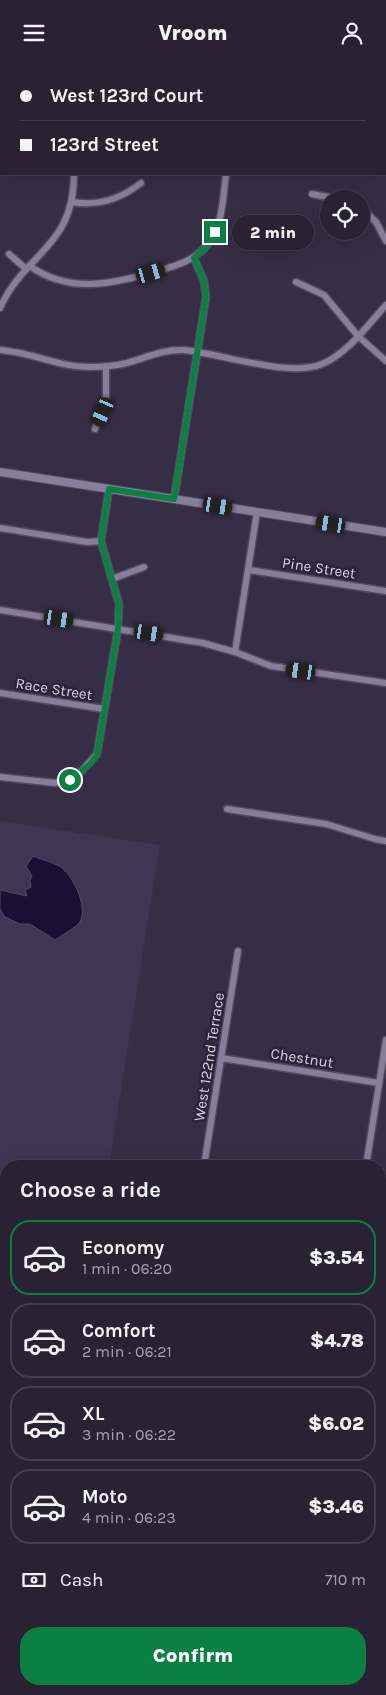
<!DOCTYPE html>
<html lang="en">
<head>
<meta charset="utf-8">
<style>
  body { margin:0; font-family:Karla,sans-serif; background:#342f40; color:#f1f3f6; height:100vh; display:flex; flex-direction:column; font-size:19px; white-space:nowrap }
  * { box-sizing:border-box; margin:0 }
  p { font-size:16px; color:#a5a4ac }
  .icon { flex:none; width:28px; height:28px; fill:none; stroke:currentColor; stroke-width:2; stroke-linecap:round; stroke-linejoin:round }
  .map { position:relative; flex:1; overflow:hidden }
  .details { position:absolute; left:0px; top:1095px; width:386px; height:535px; display:flex; flex-direction:column; background:#282234; border-radius:20px 20px 0 0; box-shadow:0 5px 20px #0002,0 0 0 1px #443f4f }
  .details>* { flex:none }
  .banner { position:absolute; left:0px; top:0px; width:386px; height:110px; box-shadow:0 5px 20px #0002,0 0 0 1px #443f4f; display:grid; align-content:center; height:110px; padding:0 20px; background:#282234 }
  .controls { position:absolute; left:320px; top:125px; display:grid; gap:10px }
  .controls a { display:grid; place-items:center; width:50px; height:50px; border-radius:50%; background:#282234; box-shadow:0 5px 20px #0002,0 0 0 1px #443f4f; font-size:25px }
  .end { position:absolute; width:22px; height:22px; margin:-11px; border:6px solid #0b8043; background:#fff; box-shadow:0 0 0 2px #fff }
  .from { border-radius:50% }
  .bubble { position:absolute; height:35px; border-radius:18px; background:#282234; box-shadow:0 5px 20px #0002,0 0 0 1px #443f4f; font-size:16px; font-weight:800; line-height:35px; text-align:center }
  .car { position:absolute; width:15px; height:30px; margin:-15px -8px; border-radius:6px; box-shadow:0 0 4px 1px #0007; background:linear-gradient(#222 24%,#8ab4d8 0 40%,#222 0 76%,#8ab4d8 0 86%,#222 0) }
  .banner b { display:flex; align-items:center; gap:18px; height:48px; font-size:19px }
  .banner b+b { border-top:1px solid #443f4f }
  .banner i { width:12px; height:12px; background:#f1f3f6 }
  ul { padding:0; list-style:none }
  li { display:flex; align-items:center; gap:15px; height:75px; margin:0 10px 8px; padding:0 10px; border:2px solid #443f4f; border-radius:20px }
  li div { flex:1 }
  li b { display:block; font-size:19px }
  li em { font-style:normal; font-weight:800 }
  li.current { border-color:#0b8043 }
  li>.icon { width:45px; height:45px; stroke-width:1.5 }
  h2 { padding:0 20px; font-size:22px; line-height:60px }
  .pay { display:flex; align-items:center; gap:12px; height:55px; padding:0 20px; font-size:19px }
  .pay p { margin-inline-start:auto }
  .action { display:flex; gap:10px; margin-top:auto; padding:10px 20px }
  .action a { flex:1; height:58px; border-radius:20px; background:#0b8043; color:#fff; font-size:20px; font-weight:800; line-height:58px; text-align:center }
  header { display:flex; justify-content:space-between; align-items:center; height:65px; padding:0 20px; background:#282234; font-size:22px; font-weight:800 }
  .map>svg:first-child { display:block }
</style>
</head>
<body>
<header><svg class="icon" aria-label="menu" viewBox="0 0 24 24"><path d="M4 6h16M4 12h16M4 18h16"/></svg>Vroom<svg class="icon" aria-label="person" viewBox="0 0 24 24"><circle cx="12" cy="8" r="4"/><path d="M4 21q1-7 8-7t8 7"/></svg></header>
<div class="map">
<svg width="386" height="1630" viewBox="0 0 386 1630">
  <rect width="100%" height="100%" fill="#352e45"/>
  <polygon fill="#3f3653" points="0,756 160,780 109,1101 6,1101 6,1145 0,1144"/>
  <g fill="#44375d">
    <polygon points="0,1156 6,1157 6,1244 0,1236"/>
    <polygon points="0,1319 6,1324 6,1624 22,1624 23,1630 0,1630"/>
    <polygon points="196,1624 332,1624 339,1630 195,1630"/>
  </g>
  <g fill="#736591">
    <polygon points="0,1363 6,1366 6,1589 0,1582"/>
    <polygon points="194,1624 280,1624 287,1630 191,1630"/>
  </g>
  <path fill="#1d0f33" stroke="#554a68" d="M33,791C42,795 54,797 62,803C74,813 88,842 80,857C78,861 59,872 55,875L30,859H20L5,852L0,844V825L27,831L25,825L31,822L30,815L32,811L26,801Z"/>
  <g fill="none" stroke-linecap="round" stroke-linejoin="round">
    <g stroke="#554a68" stroke-width="2">
      <polyline points="106,1 108,0"/>
      <polyline points="0,1500 6,1498"/>
    </g>
    <g stroke="#1d0f33" stroke-width="11">
      <polyline points="0,1371 6,1374"/>
      <polyline points="195,1630 196,1624"/>
    </g>
    <defs>
      <g id="minor">
        <polyline points="29,0 33,1"/>
        <polyline points="233,0 234,1"/>
        <polyline points="90,1 91,0"/>
        <polyline points="193,1 194,0"/>
        <polyline points="385,55 386,55"/>
        <polyline points="312,129 338,134"/>
        <path d="M71,137C99,141 119,135 141,118"/>
        <polyline points="361,142 376,157 386,176"/>
        <polyline points="9,189 26,204"/>
        <path d="M30,201C69,229 112,219 155,207C175,201 195,196 208,179C223,160 223,132 226,109"/>
        <polyline points="296,217 324,230 358,271 386,296"/>
        <path d="M0,243C25,187 74,183 74,109"/>
        <path d="M0,285C31,287 58,302 89,302C102,302 115,301 127,298C145,293 164,284 183,285C220,288 289,313 322,299C348,288 367,261 386,240"/>
        <polyline points="95,364 106,333 106,301"/>
        <polyline points="174,434 206,232 204,216 194,193"/>
        <polyline points="0,463 87,477 101,476"/>
        <polyline points="249,505 386,526"/>
        <polyline points="112,514 144,502"/>
        <polyline points="0,545 203,578 235,587 271,601 386,618"/>
        <polyline points="235,587 257,447"/>
        <polyline points="0,628 104,644"/>
        <polyline points="0,712 55,718 77,711 97,689 118,564 119,539 101,476 109,424"/>
        <polyline points="227,744 326,759 375,774 386,776"/>
        <polyline points="221,993 379,1018"/>
        <polyline points="204,1101 238,886"/>
        <polyline points="366,1101 386,975"/>
        <polyline points="380,1118 386,1119"/>
        <polyline points="380,1292 386,1288"/>
        <polyline points="380,1411 386,1422"/>
        <polyline points="380,1439 386,1434"/>
        <polyline points="114,1630 117,1624"/>
      </g>
      <polyline id="tertiary" points="0,407 386,467"/>
      <g id="secondary">
        <polyline points="0,1151 6,1152"/>
        <polyline points="380,1212 386,1213"/>
        <polyline points="0,1303 6,1308"/>
        <polyline points="0,1319 6,1324"/>
        <polyline points="333,1624 340,1630"/>
        <polyline points="350,1624 357,1630"/>
      </g>
    </defs>
    <use href="#minor" stroke="#514b5f" stroke-width="9"/>
    <use href="#tertiary" stroke="#514b5f" stroke-width="10"/>
    <use href="#secondary" stroke="#514b5f" stroke-width="11"/>
    <use href="#minor" stroke="#877f9a" stroke-width="6"/>
    <use href="#tertiary" stroke="#877f9a" stroke-width="8"/>
    <use href="#secondary" stroke="#877f9a" stroke-width="9"/>
    <g stroke="#837d90" stroke-width="2" stroke-dasharray="2.5 5" stroke-linecap="butt">
      <polyline points="0,1263 6,1270"/>
      <polyline points="380,1605 386,1609"/>
    </g>
  </g>
  <g fill="none" stroke-linecap="round" stroke-linejoin="round">
    <polyline stroke="#0b8043" stroke-width="6" points="70,715 89,700 97,690 118,564 119,539 101,476 109,424 174,434 206,232 204,216 194,193 207,181 215,167"/>
  </g>
  <g text-anchor="middle" dominant-baseline="central" stroke-width="5" stroke-linejoin="round" paint-order="stroke">
    <g font-size="15" fill="#d8d4e3" stroke="#2b243a">
      <text transform="translate(319 503) rotate(9)">Pine Street</text>
      <text transform="translate(54 624) rotate(9)">Race Street</text>
      <text transform="translate(209 992) rotate(-81)">West 122nd Terrace</text>
      <text transform="translate(302 993) rotate(9)">Chestnut</text>
    </g>
  </g>
</svg>
<div class="controls">
<a><svg class="icon" aria-label="locate" viewBox="0 0 24 24"><circle cx="12" cy="12" r="6"/><path d="M12 2v4M12 18v4M2 12h4M18 12h4"/></svg></a>
</div>
<i class="end from" style="left:70px;top:715px"></i>
<i class="end" style="left:215px;top:167px"></i>
<div class="bubble" style="left:232px;top:150px;width:82px">2 min</div>
<i class="car" style="left:151px;top:208px;rotate:74deg"></i>
<i class="car" style="left:103px;top:347px;rotate:204deg"></i>
<i class="car" style="left:218px;top:441px;rotate:99deg"></i>
<i class="car" style="left:331px;top:459px;rotate:279deg"></i>
<i class="car" style="left:59px;top:554px;rotate:99deg"></i>
<i class="car" style="left:149px;top:568px;rotate:99deg"></i>
<i class="car" style="left:301px;top:606px;rotate:278deg"></i>
<div class="banner">
<b><i class="from"></i>West 123rd Court</b>
<b><i></i>123rd Street</b>
</div>
<section class="details">
<h2>Choose a ride</h2>
<ul>
<li class="current"><svg class="icon" aria-label="car" viewBox="0 0 24 24"><path d="M5 17H2v-5l4-1 3-4h7l3 4 3 1v5h-3M9 17h6M6 11h13"/><circle cx="7" cy="17" r="2"/><circle cx="17" cy="17" r="2"/></svg><div><b>Economy</b><p>1 min · 06:20</p></div><em>$3.54</em></li>
<li><svg class="icon" aria-label="car" viewBox="0 0 24 24"><path d="M5 17H2v-5l4-1 3-4h7l3 4 3 1v5h-3M9 17h6M6 11h13"/><circle cx="7" cy="17" r="2"/><circle cx="17" cy="17" r="2"/></svg><div><b>Comfort</b><p>2 min · 06:21</p></div><em>$4.78</em></li>
<li><svg class="icon" aria-label="car" viewBox="0 0 24 24"><path d="M5 17H2v-5l4-1 3-4h7l3 4 3 1v5h-3M9 17h6M6 11h13"/><circle cx="7" cy="17" r="2"/><circle cx="17" cy="17" r="2"/></svg><div><b>XL</b><p>3 min · 06:22</p></div><em>$6.02</em></li>
<li><svg class="icon" aria-label="car" viewBox="0 0 24 24"><path d="M5 17H2v-5l4-1 3-4h7l3 4 3 1v5h-3M9 17h6M6 11h13"/><circle cx="7" cy="17" r="2"/><circle cx="17" cy="17" r="2"/></svg><div><b>Moto</b><p>4 min · 06:23</p></div><em>$3.46</em></li>
</ul>
<div class="pay"><svg class="icon" aria-label="cash" viewBox="0 0 24 24"><path d="M3 7h18v10H3z"/><circle cx="12" cy="12" r="2"/></svg>Cash<p>710 m</p></div>
<div class="action"><a>Confirm</a></div>
</section>
</div>
</body>
</html>
